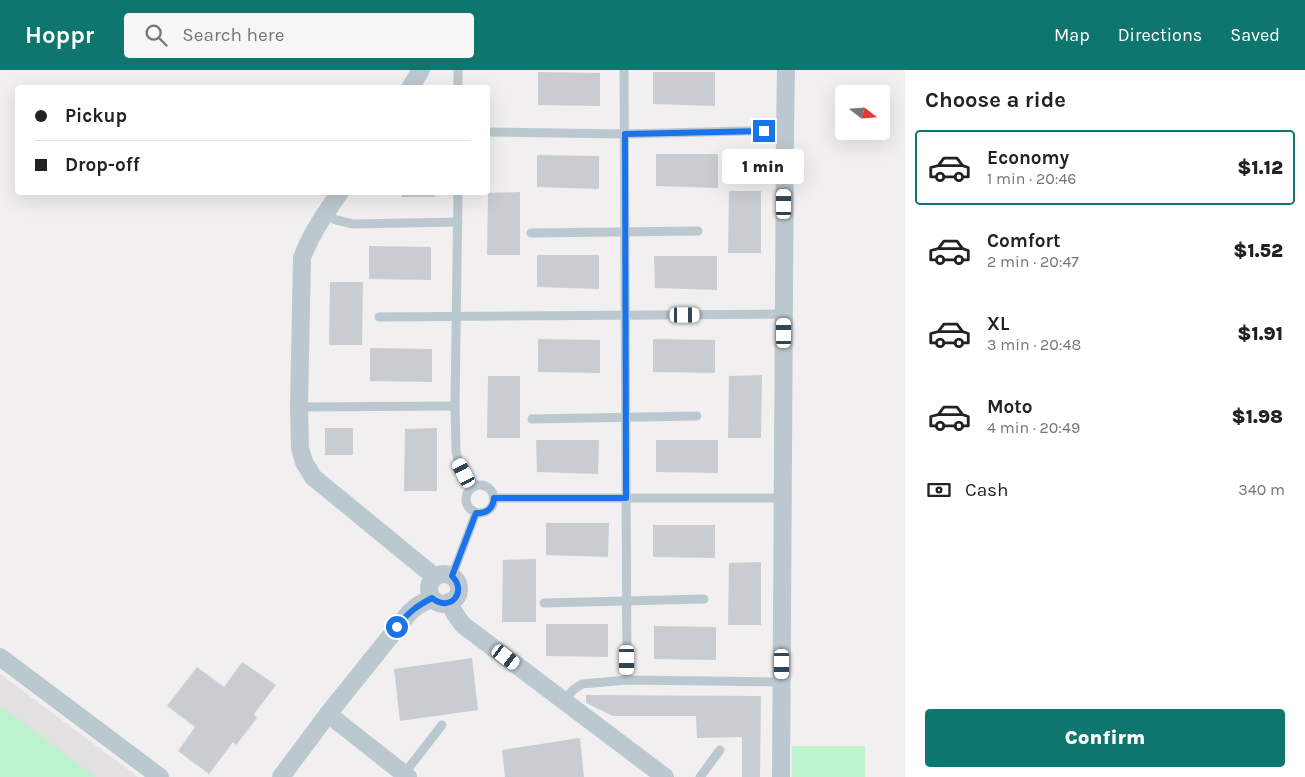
<!DOCTYPE html>
<html lang="en">
<head>
<meta charset="utf-8">
<style>
  body { margin:0; font-family:Karla,sans-serif; background:#f6f6f6; color:#222; height:100vh; display:flex; flex-direction:column; font-size:19px; white-space:nowrap }
  * { box-sizing:border-box; margin:0 }
  p { font-size:16px; color:#767676 }
  .icon { flex:none; width:28px; height:28px; fill:none; stroke:currentColor; stroke-width:2; stroke-linecap:round; stroke-linejoin:round }
  .map { position:relative; flex:1; overflow:hidden }
  .panel { display:flex; flex-direction:column; background:#fff; width:400px }
  .panel>* { flex:none }
  .hud { position:absolute; left:15px; top:15px; width:475px; height:110px; border-radius:5px; box-shadow:0 5px 20px #0002; display:grid; align-content:center; height:110px; padding:0 20px; background:#fff }
  .needle { width:32px; rotate:107deg }
  .fabs { position:absolute; left:835px; top:15px; display:grid; gap:10px }
  .fabs a { display:grid; place-items:center; width:55px; height:55px; border-radius:5px; background:#fff; box-shadow:0 5px 20px #0002; font-size:25px }
  .end { position:absolute; width:22px; height:22px; margin:-11px; border:6px solid #1a73e8; background:#fff; box-shadow:0 0 0 2px #fff }
  .from { border-radius:50% }
  .bubble { position:absolute; height:35px; border-radius:5px; background:#fff; box-shadow:0 5px 20px #0002; font-size:16px; font-weight:800; line-height:35px; text-align:center }
  .car { position:absolute; width:15px; height:30px; margin:-15px -8px; border-radius:6px; box-shadow:0 0 4px 1px #0007; background:linear-gradient(#fff 24%,#345 0 40%,#fff 0 76%,#345 0 86%,#fff 0) }
  .hud b { display:flex; align-items:center; gap:18px; height:48px; font-size:19px }
  .hud b+b { border-top:1px solid #e0e0e0 }
  .hud i { width:12px; height:12px; background:#222 }
  ul { padding:0; list-style:none }
  li { display:flex; align-items:center; gap:15px; height:75px; margin:0 10px 8px; padding:0 10px; border:2px solid transparent; border-radius:5px }
  li div { flex:1 }
  li b { display:block; font-size:19px }
  li em { font-style:normal; font-weight:800 }
  li.selected { border-color:#0f766e }
  li>.icon { width:45px; height:45px; stroke-width:1.5 }
  h2 { padding:0 20px; font-size:22px; line-height:60px }
  .pay { display:flex; align-items:center; gap:12px; height:55px; padding:0 20px; font-size:19px }
  .pay p { margin-inline-start:auto }
  .button { display:flex; gap:10px; margin-top:auto; padding:10px 20px }
  .button a { flex:1; height:58px; border-radius:5px; background:#0f766e; color:#fff; font-size:20px; font-weight:800; line-height:58px; text-align:center }
  header { display:flex; align-items:center; gap:30px; box-sizing:border-box; height:70px; padding:0 25px; background:#0f766e; color:#fff }
  header strong { font-size:24px }
  nav { display:flex; gap:28px; margin-inline-start:auto; font-size:18px }
  .search { width:350px; height:45px; background:#f6f6f6; display:flex; align-items:center; gap:12px; box-sizing:border-box; padding:0 18px; border-radius:5px; color:#767676; font-size:19px }
  main { display:flex; flex:1; min-height:0 }
  .map>svg:first-child { display:block }
</style>
</head>
<body>
<header>
<strong>Hoppr</strong>
<div class="search"><svg class="icon" aria-label="search" viewBox="0 0 24 24"><circle cx="10" cy="10" r="6"/><path d="M15 15l6 6"/></svg>Search here</div>
<nav><a>Map</a><a>Directions</a><a>Saved</a></nav>
</header>
<main>
<div class="map">
<svg width="905" height="707" viewBox="0 0 905 707">
  <rect width="100%" height="100%" fill="#f2eff0"/>
  <polygon fill="#e3e0e2" points="0,604 138,707 0,707"/>
  <g fill="#bcf2ce">
    <polygon points="0,637 6,640 96,707 0,707"/>
    <rect x="792" y="676" width="73" height="31"/>
  </g>
  <g fill="#c9cdd2">
    <polygon points="538,2 600,3 600,36 538,35"/>
    <polygon points="653,2 715,2 715,36 653,34"/>
    <polygon points="656,84 718,84 718,118 656,116"/>
    <polygon points="537,85 599,86 599,119 537,117"/>
    <polygon points="729,121 761,121 761,183 728,183"/>
    <rect x="402" y="122" width="33" height="5"/>
    <polygon points="520,122 520,185 487,185 488,123"/>
    <polygon points="369,176 431,177 431,210 369,209"/>
    <polygon points="537,185 599,185 599,219 537,217"/>
    <polygon points="654,186 717,186 717,220 655,218"/>
    <polygon points="330,212 363,212 362,275 329,275"/>
    <polygon points="538,269 600,270 600,303 538,302"/>
    <polygon points="653,269 715,270 715,303 653,302"/>
    <polygon points="370,278 432,279 432,312 370,311"/>
    <polygon points="762,305 761,368 728,368 729,306"/>
    <polygon points="488,306 520,306 520,368 487,368"/>
    <rect x="325" y="358" width="28" height="27"/>
    <polygon points="437,358 437,421 404,421 405,359"/>
    <polygon points="536,370 599,370 598,404 537,402"/>
    <polygon points="656,370 718,370 718,403 656,402"/>
    <polygon points="546,453 609,453 608,487 546,485"/>
    <polygon points="653,455 715,455 715,488 653,487"/>
    <polygon points="536,489 536,552 502,552 503,490"/>
    <polygon points="761,492 761,555 728,555 729,493"/>
    <polygon points="546,554 608,554 608,587 546,586"/>
    <polygon points="654,556 716,557 716,590 654,589"/>
    <polygon points="472,588 478,640 400,651 394,599"/>
    <polygon points="242,592 276,615 254,644 257,648 236,675 233,672 209,704 178,681 195,657 167,636 197,597 224,617"/>
    <polygon points="586,625 761,626 760,707 742,707 742,667 697,668 696,646 613,646 586,633"/>
    <polygon points="580,668 584,707 505,707 502,680"/>
  </g>
  <g fill="none" stroke-linecap="round" stroke-linejoin="round">
    <g stroke="#bcc8cf" stroke-width="9">
      <polyline points="458,0 458,18"/>
      <polyline points="624,0 627,610"/>
      <polyline points="488,62 625,64 785,60"/>
      <polyline points="458,122 455,336 456,381 459,394 464,403 475,416"/>
      <polyline points="325,144 336,150 353,154 458,152"/>
      <polyline points="531,163 698,161"/>
      <polyline points="379,247 784,244"/>
      <polyline points="299,337 455,336"/>
      <polyline points="532,349 697,346"/>
      <circle cx="480" cy="429" r="14"/>
      <polyline points="494,428 783,428"/>
      <polyline points="452,506 476,443"/>
      <polyline points="544,533 704,529"/>
      <polyline points="563,631 573,620 582,614 627,610 782,612"/>
      <polyline points="404,704 442,655"/>
      <polyline points="700,707 720,680"/>
    </g>
    <g stroke="#bcc8cf" stroke-width="18">
      <polyline points="410,18 421,0"/>
      <path d="M340,122C325,144 311,163 302,188L299,337L300,378L304,392L313,407L435,507"/>
      <circle cx="444" cy="519" r="15"/>
      <polyline points="449,532 455,544 463,555 665,707"/>
      <polyline points="0,587 160,707"/>
      <polyline points="328,644 409,543 417,536 432,528"/>
      <polyline points="281,707 328,644 408,707"/>
      <polyline points="781,707 785,60 786,0"/>
    </g>
  </g>
  <g fill="none" stroke-linecap="round" stroke-linejoin="round">
    <path stroke="#1a73e8" stroke-width="6" d="M397,557C409,542 415,537 432,528C450,543 468,522 452,506L476,443C486,444 493,439 494,428H626L625,64L764,61"/>
  </g>
</svg>
<div class="fabs">
<a><svg class="needle" viewBox="-14 -14 28 28"><path d="M0-13l5 13h-10z" fill="#e53935"/><path d="M0 13l5-13h-10z" fill="#767676"/></svg></a>
</div>
<i class="end from" style="left:397px;top:557px"></i>
<i class="end" style="left:764px;top:61px"></i>
<div class="bubble" style="left:722px;top:79px;width:82px">1 min</div>
<i class="car" style="left:784px;top:134px;rotate:0deg"></i>
<i class="car" style="left:685px;top:245px;rotate:90deg"></i>
<i class="car" style="left:784px;top:263px;rotate:0deg"></i>
<i class="car" style="left:464px;top:403px;rotate:332deg"></i>
<i class="car" style="left:506px;top:587px;rotate:127deg"></i>
<i class="car" style="left:627px;top:590px;rotate:180deg"></i>
<i class="car" style="left:782px;top:594px;rotate:180deg"></i>
<div class="hud">
<b><i class="from"></i>Pickup</b>
<b><i></i>Drop-off</b>
</div>
</div>
<section class="panel">
<h2>Choose a ride</h2>
<ul>
<li class="selected"><svg class="icon" aria-label="car" viewBox="0 0 24 24"><path d="M5 17H2v-5l4-1 3-4h7l3 4 3 1v5h-3M9 17h6M6 11h13"/><circle cx="7" cy="17" r="2"/><circle cx="17" cy="17" r="2"/></svg><div><b>Economy</b><p>1 min · 20:46</p></div><em>$1.12</em></li>
<li><svg class="icon" aria-label="car" viewBox="0 0 24 24"><path d="M5 17H2v-5l4-1 3-4h7l3 4 3 1v5h-3M9 17h6M6 11h13"/><circle cx="7" cy="17" r="2"/><circle cx="17" cy="17" r="2"/></svg><div><b>Comfort</b><p>2 min · 20:47</p></div><em>$1.52</em></li>
<li><svg class="icon" aria-label="car" viewBox="0 0 24 24"><path d="M5 17H2v-5l4-1 3-4h7l3 4 3 1v5h-3M9 17h6M6 11h13"/><circle cx="7" cy="17" r="2"/><circle cx="17" cy="17" r="2"/></svg><div><b>XL</b><p>3 min · 20:48</p></div><em>$1.91</em></li>
<li><svg class="icon" aria-label="car" viewBox="0 0 24 24"><path d="M5 17H2v-5l4-1 3-4h7l3 4 3 1v5h-3M9 17h6M6 11h13"/><circle cx="7" cy="17" r="2"/><circle cx="17" cy="17" r="2"/></svg><div><b>Moto</b><p>4 min · 20:49</p></div><em>$1.98</em></li>
</ul>
<div class="pay"><svg class="icon" aria-label="cash" viewBox="0 0 24 24"><path d="M3 7h18v10H3z"/><circle cx="12" cy="12" r="2"/></svg>Cash<p>340 m</p></div>
<div class="button"><a>Confirm</a></div>
</section>
</main>
</body>
</html>
